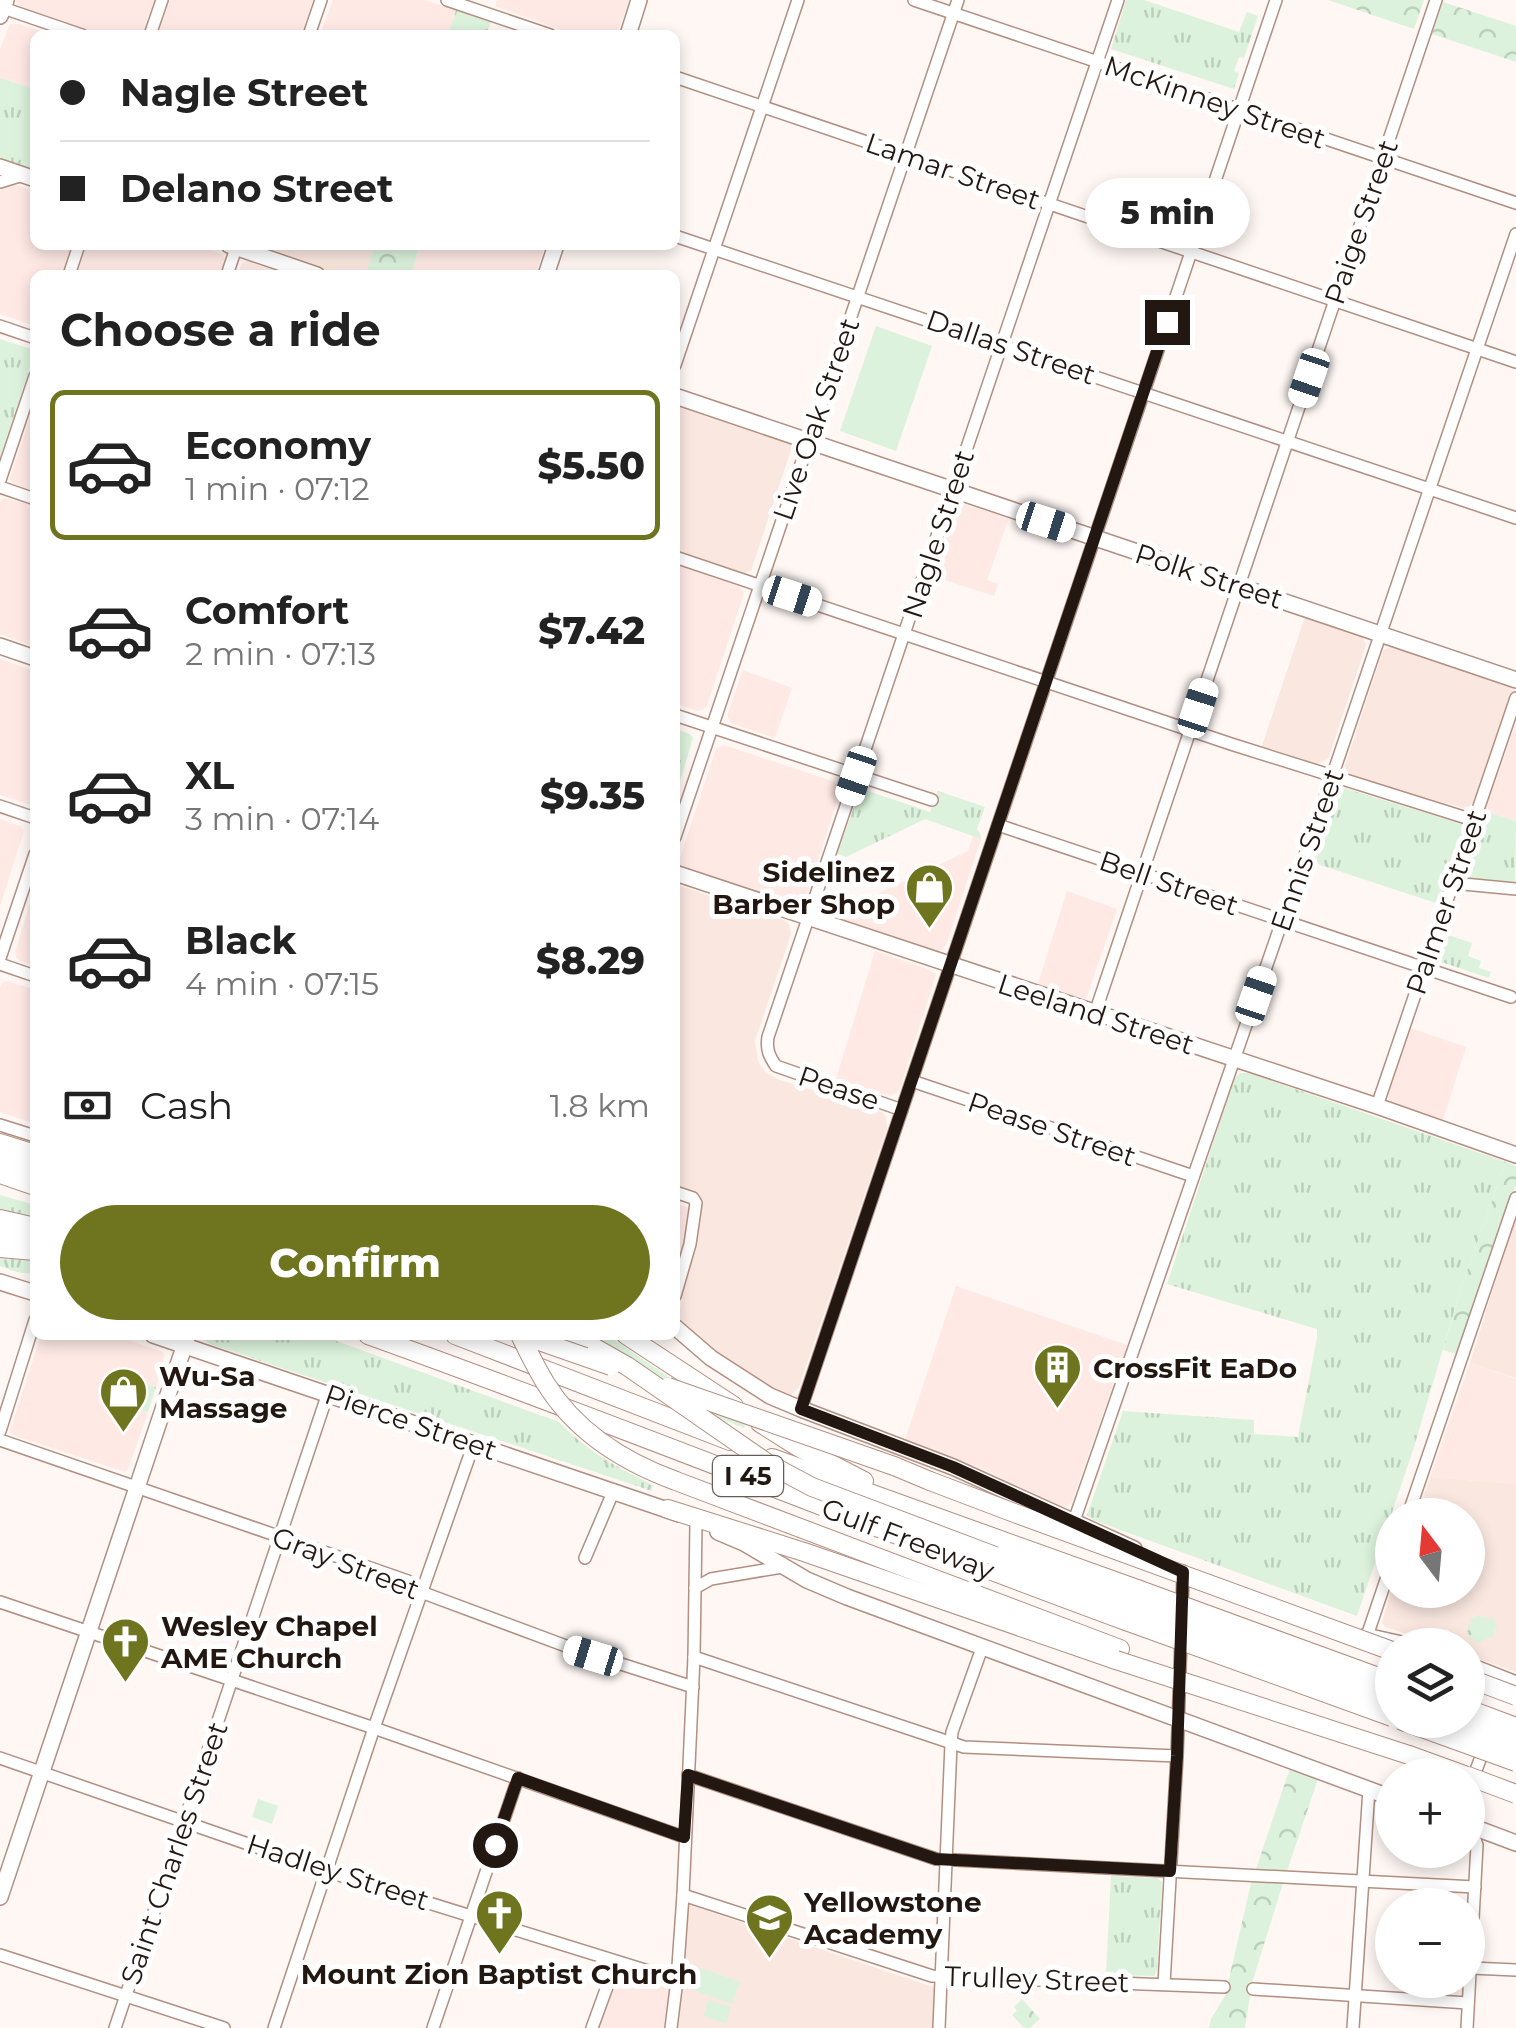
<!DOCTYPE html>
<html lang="en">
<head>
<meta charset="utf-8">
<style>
  body { margin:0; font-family:Montserrat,sans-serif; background:#f2f2f2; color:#222; height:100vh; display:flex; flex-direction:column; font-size:38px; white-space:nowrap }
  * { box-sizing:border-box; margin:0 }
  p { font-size:32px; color:#767676 }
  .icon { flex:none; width:55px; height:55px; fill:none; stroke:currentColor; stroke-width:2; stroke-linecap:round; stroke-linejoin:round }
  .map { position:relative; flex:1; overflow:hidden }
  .panel { position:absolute; left:30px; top:270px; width:650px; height:1070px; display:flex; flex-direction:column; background:#fff; border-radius:15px; box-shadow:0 5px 15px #0003 }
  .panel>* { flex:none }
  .guide { position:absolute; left:30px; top:30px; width:650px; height:220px; border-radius:15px; box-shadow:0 5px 15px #0003; display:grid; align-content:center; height:220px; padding:0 30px; background:#fff }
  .needle { width:65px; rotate:344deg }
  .controls { position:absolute; left:1375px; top:1498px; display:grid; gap:20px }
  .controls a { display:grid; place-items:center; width:110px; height:110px; border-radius:50%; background:#fff; box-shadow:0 5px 15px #0003; font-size:50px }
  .end { position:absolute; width:45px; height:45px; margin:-22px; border:12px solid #231711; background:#fff; box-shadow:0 0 0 5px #fff }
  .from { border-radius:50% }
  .bubble { position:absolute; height:70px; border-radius:35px; background:#fff; box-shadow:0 5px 15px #0003; font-size:32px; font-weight:800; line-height:70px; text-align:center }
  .car { position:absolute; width:30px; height:60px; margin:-30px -15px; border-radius:12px; box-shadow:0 0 8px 2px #0007; background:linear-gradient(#fff 24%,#345 0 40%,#fff 0 76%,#345 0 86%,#fff 0) }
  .guide b { display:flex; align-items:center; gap:35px; height:95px; font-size:38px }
  .guide b+b { border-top:2px solid #e0e0e0 }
  .guide i { width:25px; height:25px; background:#222 }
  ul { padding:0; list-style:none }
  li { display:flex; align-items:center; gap:30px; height:150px; margin:0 20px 15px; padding:0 10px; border:5px solid transparent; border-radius:15px }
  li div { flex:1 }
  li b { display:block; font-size:38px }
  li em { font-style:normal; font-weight:800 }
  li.current { border-color:#6f751e }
  li>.icon { width:90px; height:90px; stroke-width:1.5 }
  h2 { padding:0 30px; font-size:45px; line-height:120px }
  .pay { display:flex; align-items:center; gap:25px; height:110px; padding:0 30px; font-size:38px }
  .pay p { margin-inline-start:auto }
  .action { display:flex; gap:20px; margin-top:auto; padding:20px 30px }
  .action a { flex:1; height:115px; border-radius:60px; background:#6f751e; color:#fff; font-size:40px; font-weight:800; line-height:115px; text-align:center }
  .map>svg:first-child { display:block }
</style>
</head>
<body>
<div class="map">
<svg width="1516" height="2028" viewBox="0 0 1516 2028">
  <defs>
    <pattern id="grass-tufts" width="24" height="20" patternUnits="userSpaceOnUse" patternTransform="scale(2.5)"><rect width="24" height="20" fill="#dcf2dc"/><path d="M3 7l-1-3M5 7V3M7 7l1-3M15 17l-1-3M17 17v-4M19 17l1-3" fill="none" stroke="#bccfbc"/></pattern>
    <pattern id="park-crowns" width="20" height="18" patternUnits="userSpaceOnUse" patternTransform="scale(2.5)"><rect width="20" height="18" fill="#dcf2dc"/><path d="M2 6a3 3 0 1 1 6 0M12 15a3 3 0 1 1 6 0" fill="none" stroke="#bccfbc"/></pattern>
  </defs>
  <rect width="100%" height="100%" fill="#fef7f4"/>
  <g fill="#fee9e5">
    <polygon points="16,0 154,0 142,35 102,35 21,7 17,4"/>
    <polygon points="170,0 313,0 301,35 158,35"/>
    <polygon points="333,0 424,0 456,10 448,35 320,35"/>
    <polygon points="497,0 629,0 617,35 575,35 495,6"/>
    <polygon points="10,24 20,24 53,35 35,35 35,89 0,78 0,49"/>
    <polygon points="0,180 35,191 35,245 71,245 61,275 35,275 35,326 0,314"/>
    <polygon points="87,245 194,245 222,254 225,259 223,271 222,275 77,275"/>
    <polygon points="420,245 545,245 535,275 411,275"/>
    <polygon points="249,261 255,264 288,275 237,275 242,263"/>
    <polygon points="35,402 35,491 12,483 10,478"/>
    <polygon points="4,498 35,505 35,647 0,634 0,501"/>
    <polygon points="961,503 1009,518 987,580 998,584 994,596 932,576 956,507"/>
    <polygon points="675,564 739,586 744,593 707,706 703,710 697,711 675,703"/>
    <polygon points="0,659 35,671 35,803 31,805 0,795"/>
    <polygon points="743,670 792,688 775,738 731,723 728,718 728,713"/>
    <polygon points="1516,723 1516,821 1484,811"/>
    <polygon points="724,745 835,782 839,786 839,795 805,900 799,904 682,867 678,864 716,749"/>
    <polygon points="0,819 20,826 24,831 0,906"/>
    <polygon points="973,836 981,839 946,945 943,949 938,952 925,949 839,919 841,911 968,851"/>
    <polygon points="35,887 35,966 20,961 16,957 15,952"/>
    <polygon points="1067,891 1117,909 1086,999 1037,987"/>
    <polygon points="875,951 925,968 936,974 901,1085 898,1092 890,1096 836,1079"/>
    <polygon points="8,981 35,990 35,1124 0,1112 0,987 3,982"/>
    <polygon points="1410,1028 1466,1047 1443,1120 1389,1103 1388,1091"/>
    <polygon points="675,1203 689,1208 691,1212 675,1288"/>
    <polygon points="956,1286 1127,1345 1071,1504 1065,1507 1058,1506 983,1469 905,1440"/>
    <polygon points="41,1335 113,1335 161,1351 164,1354 163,1366 156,1387 108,1371 99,1396 148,1412 128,1469 125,1472 13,1435 10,1431"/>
    <polygon points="1470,1363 1516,1379 1516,1484 1430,1477"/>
    <polygon points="629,1972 666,1985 670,1990 666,2028 596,2028 613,1982 617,1976"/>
  </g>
  <g fill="#fae8e0">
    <polygon points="251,245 375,245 365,275 341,275"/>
    <polygon points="675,406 789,443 792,447 751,571 744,573 675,550"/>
    <polygon points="1305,617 1362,636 1366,645 1328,759 1317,764 1262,746"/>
    <polygon points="1391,647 1509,686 1512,689 1513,693 1510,701 1474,801 1470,806 1463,808 1351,777 1346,772 1345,766 1383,650"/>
    <polygon points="675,884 786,921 789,924 791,934 755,1041 758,1061 764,1071 777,1079 882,1112 886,1117 887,1129 847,1246 799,1387 791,1395 784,1394 740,1370 714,1351 678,1320 700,1194 675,1185"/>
    <polygon points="1516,1215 1516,1378 1470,1363"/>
    <polygon points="1430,1477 1516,1484 1516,1672 1468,1655 1468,1645 1438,1645 1386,1627 1382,1623 1392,1587 1392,1590 1468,1590 1468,1515 1417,1515"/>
    <polygon points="690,1905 933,1987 936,1990 934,2028 675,2028 686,1908"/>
  </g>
  <g fill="url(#grass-tufts)">
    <polygon points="1126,0 1144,0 1239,32 1247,12 1258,16 1244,58 1239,57 1234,71 1239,73 1234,89 1111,49"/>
    <polygon points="0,78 35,89 35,171 0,158"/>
    <polygon points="0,339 31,349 34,356 0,457"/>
    <polygon points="675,729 690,734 693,738 675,798"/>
    <polygon points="1344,788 1462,824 1465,828 1464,835 1442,905 1311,862 1334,794"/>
    <polygon points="865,790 930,812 938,791 985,807 977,829 980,833 981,839 925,819 846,857 837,854 858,796"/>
    <polygon points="1484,811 1516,821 1515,886 1464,880 1462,877"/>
    <polygon points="1443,933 1472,943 1468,956 1481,961 1479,968 1491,972 1489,978 1441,962 1437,950"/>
    <polygon points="1240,1073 1249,1073 1506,1162 1461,1288 1414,1447 1357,1616 1093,1520 1087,1515 1123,1411 1254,1420 1254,1434 1298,1437 1317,1338 1317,1329 1167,1284 1234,1079"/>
    <polygon points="0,1195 35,1205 35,1222 0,1215"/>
    <path d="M0,1256L35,1260V1271C25,1277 11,1270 0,1266Z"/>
    <path d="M203,1335H320L559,1422C587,1451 618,1468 653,1485L652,1491L210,1344L206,1341Z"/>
    <polygon points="580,1335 607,1335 711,1406 745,1425 744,1428 699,1410"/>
    <polygon points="108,1371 156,1387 148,1412 99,1397"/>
    <polygon points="1111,1876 1157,1878 1162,1882 1157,1970 1154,1976 1106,1975"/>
  </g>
  <g fill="url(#park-crowns)">
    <polygon points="1328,0 1424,0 1414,29"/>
    <polygon points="1443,2 1516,26 1516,62 1432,34"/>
    <polygon points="456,10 491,22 486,35 448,35"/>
    <polygon points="375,245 420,245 411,275 365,275"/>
    <polygon points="1506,1162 1516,1166 1516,1185 1460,1355 1443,1350 1461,1288"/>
    <polygon points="1480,1615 1482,1618 1487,1616 1489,1620 1493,1618 1498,1628 1493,1630 1495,1635 1476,1644 1474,1639 1471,1640 1466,1631 1469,1630 1467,1625 1472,1623 1470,1619"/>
    <polygon points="1290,1768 1318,1779 1287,1871 1256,1869"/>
    <polygon points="1252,1879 1283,1883 1252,1983 1245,2028 1209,2028 1211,2019 1225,1996"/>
    <polygon points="1022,1999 1040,2019 1030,2028 1024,2028 1012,2015 1017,2011 1014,2007"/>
    <polygon points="709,2000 731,2007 726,2024 703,2016"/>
  </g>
  <g fill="#dcf2dc">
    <polygon points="876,326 932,346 896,451 840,431"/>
    <polygon points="258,1799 278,1806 272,1824 252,1817"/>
    <polygon points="701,1968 740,1982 732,2004 693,1990"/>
  </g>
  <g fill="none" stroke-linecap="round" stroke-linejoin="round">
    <defs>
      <g id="minor">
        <polyline points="447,0 550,35"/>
        <polyline points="914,0 1516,203"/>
        <polyline points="3,8 82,35"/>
        <polyline points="150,35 162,0"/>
        <polyline points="309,35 321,0"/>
        <polyline points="675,77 1516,362"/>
        <polyline points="0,182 23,175"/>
        <polyline points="675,236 1516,518"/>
        <polyline points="69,275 79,245"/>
        <polyline points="227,275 237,245"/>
        <polyline points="0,326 35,338"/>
        <polyline points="675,365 798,0"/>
        <polyline points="0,480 35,376"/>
        <polyline points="0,487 35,499"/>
        <polyline points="675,557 1231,744 1473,820"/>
        <polyline points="675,715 932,800"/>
        <polyline points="0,806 35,818"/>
        <polyline points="998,825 1511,997"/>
        <polyline points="675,837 958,0"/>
        <polyline points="1453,883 1516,889"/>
        <polyline points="0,958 35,854"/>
        <polyline points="0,964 35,976"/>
        <polyline points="1095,1013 1436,0"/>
        <polyline points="912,1081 1193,1176"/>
        <polyline points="1377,1106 1516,698"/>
        <path d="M902,1110L776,1066C769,1056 766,1049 768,1037L1118,0"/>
        <polyline points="0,1125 35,1136"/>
        <polyline points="675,1192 693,1198 696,1203 690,1244 675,1296"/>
        <polyline points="801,1409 1276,0"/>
        <polyline points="0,1431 35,1320"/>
        <polyline points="0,1440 408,1581 416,1585 421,1592 574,1649 693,1687"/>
        <polyline points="1408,1515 1516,1198"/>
        <polyline points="1074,1521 1332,777 1516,234"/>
        <polyline points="585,1558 614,1490"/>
        <polyline points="695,1588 711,1579 782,1567"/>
        <polyline points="0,1602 374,1728 684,1837"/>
        <polyline points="1182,1610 1183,1571"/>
        <polyline points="1367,1636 1392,1562"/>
        <polyline points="694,1657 964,1747 1177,1756"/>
        <polyline points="0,1758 326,1871 677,1980"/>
        <polyline points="688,1775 936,1859 1475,1887"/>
        <polyline points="1468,1792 1485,1746"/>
        <polyline points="683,1895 932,1976 1224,1987"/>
        <polyline points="0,1955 224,2028"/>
        <polyline points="1471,1968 1516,1970"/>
        <polyline points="1164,1984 1177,1756 1181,1639"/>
        <polyline points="1253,1989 1468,2003"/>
        <polyline points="115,2028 328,1393"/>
        <polyline points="274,2028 374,1728 474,1443"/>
        <polyline points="433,2028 518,1778"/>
        <polyline points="592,2028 616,1962"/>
        <polyline points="671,2028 677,1980 683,1895 694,1657 696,1523"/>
        <polyline points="939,2028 951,1744 952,1732 982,1648"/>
        <polyline points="1353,2028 1369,1789"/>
        <polyline points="1467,2028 1477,1845 1469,1824"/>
      </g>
      <g id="major">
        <polyline points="0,16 6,0"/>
        <polyline points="628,35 639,0"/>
        <polyline points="0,167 35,179"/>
        <polyline points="229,245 317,275"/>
        <polyline points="546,275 556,245"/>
        <polyline points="675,396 1516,680"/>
        <polyline points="0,646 35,658"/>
        <polyline points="675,873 1377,1106 1516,1155"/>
        <polyline points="0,1282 35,1293"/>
        <polyline points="675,1327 711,1358 770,1396 801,1409 953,1467 1134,1549"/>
        <polyline points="153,1335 679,1514"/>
        <polyline points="718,1532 744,1543 807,1580 847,1597 1392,1798"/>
        <polyline points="1366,1636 1406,1645"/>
        <polyline points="1468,1665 1516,1684"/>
        <polyline points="1468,1825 1516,1843"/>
        <polyline points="0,1897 188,1335"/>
      </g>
      <g id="highway">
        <polyline points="0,1143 35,1154"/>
        <polyline points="0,1160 35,1171"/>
        <polyline points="0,1174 35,1186"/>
        <polyline points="0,1219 35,1227"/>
        <polyline points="0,1233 35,1237"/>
        <polyline points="0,1248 35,1251"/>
        <path d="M368,1335C622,1426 872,1528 1126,1621"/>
        <polyline points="455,1335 730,1441"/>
        <polyline points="568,1335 597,1349"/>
        <polyline points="626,1335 734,1406"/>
        <polyline points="760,1423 798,1447 864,1481"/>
        <polyline points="772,1458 1137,1589"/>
        <polyline points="894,1466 930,1481"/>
        <polyline points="676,1481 1120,1649"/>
        <polyline points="668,1509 804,1552 1116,1660"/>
        <polyline points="995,1556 1131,1605"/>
        <polyline points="1409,1755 1464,1775"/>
      </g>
    </defs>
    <use href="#minor" stroke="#b18f81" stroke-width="14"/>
    <use href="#major" stroke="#b18f81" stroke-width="18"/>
    <use href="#highway" stroke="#b18f81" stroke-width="20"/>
    <use href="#minor" stroke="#fff" stroke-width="11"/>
    <use href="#major" stroke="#fff" stroke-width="15"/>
    <use href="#highway" stroke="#fff" stroke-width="18"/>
    <defs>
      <g id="highway-bridge">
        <path d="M520,1335C528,1351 536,1368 546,1384C576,1432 624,1462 676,1481"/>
        <polyline points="522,1335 611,1366"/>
        <polyline points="597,1349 627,1366 767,1463 812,1487 995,1556"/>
        <polyline points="668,1387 894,1466"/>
        <polyline points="930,1481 1017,1514 1392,1651"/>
        <polyline points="1137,1589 1392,1682"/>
        <polyline points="1131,1605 1392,1700"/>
        <polyline points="1126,1621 1392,1717"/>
        <polyline points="1116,1660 1409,1755"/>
        <polyline points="1468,1678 1516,1696"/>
        <polyline points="1468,1709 1516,1727"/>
        <polyline points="1400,1720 1516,1762"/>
        <polyline points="1448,1720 1516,1745"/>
        <polyline points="1468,1776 1516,1794"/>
      </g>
    </defs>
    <use href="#highway-bridge" stroke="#b18f81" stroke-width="20" stroke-linecap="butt"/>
    <use href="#highway-bridge" stroke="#fff" stroke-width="18"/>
  </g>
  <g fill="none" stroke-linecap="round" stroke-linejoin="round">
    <polyline stroke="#231711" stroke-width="12" points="495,1845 518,1778 684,1837 688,1775 936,1859 1170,1871 1177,1756 1183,1572 953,1467 801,1409 1167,322"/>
  </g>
  <defs>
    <symbol id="shop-pin" viewBox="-11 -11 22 30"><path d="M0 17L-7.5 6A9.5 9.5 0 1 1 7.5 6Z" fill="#6f751e" stroke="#fff"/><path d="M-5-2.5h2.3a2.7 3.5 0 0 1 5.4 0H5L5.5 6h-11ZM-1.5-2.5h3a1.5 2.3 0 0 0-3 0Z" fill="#fff"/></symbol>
    <symbol id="building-pin" viewBox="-11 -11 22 30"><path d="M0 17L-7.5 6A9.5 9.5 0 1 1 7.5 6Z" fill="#6f751e" stroke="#fff"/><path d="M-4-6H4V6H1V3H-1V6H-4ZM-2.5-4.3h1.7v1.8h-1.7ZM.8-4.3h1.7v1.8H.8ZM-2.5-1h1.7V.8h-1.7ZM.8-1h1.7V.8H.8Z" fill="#fff"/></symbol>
    <symbol id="church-pin" viewBox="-11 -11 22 30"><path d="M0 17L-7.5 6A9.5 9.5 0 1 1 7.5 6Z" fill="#6f751e" stroke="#fff"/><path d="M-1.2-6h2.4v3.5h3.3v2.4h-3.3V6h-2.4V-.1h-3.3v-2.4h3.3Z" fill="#fff"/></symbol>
    <symbol id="school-pin" viewBox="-11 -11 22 30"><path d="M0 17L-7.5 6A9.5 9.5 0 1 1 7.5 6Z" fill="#6f751e" stroke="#fff"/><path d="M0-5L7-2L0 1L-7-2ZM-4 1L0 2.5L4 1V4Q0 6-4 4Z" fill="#fff"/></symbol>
  </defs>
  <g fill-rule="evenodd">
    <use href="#shop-pin" x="902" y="860" width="55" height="75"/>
    <use href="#building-pin" x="1030" y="1340" width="55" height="75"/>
    <use href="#shop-pin" x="96" y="1364" width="55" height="75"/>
    <use href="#church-pin" x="98" y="1614" width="55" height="75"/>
    <use href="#church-pin" x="472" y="1886" width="55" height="75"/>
    <use href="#school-pin" x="742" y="1890" width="55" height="75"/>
  </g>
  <g text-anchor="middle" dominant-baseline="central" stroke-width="10" stroke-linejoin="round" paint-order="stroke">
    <rect fill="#fff" stroke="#655d58" stroke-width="2.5" x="713" y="1456" width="70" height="40" rx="8"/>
    <g font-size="25" font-weight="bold" fill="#231711">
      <text x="748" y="1476">I 45</text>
    </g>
    <g font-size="28" fill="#231711" stroke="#fff">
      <text transform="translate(1215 102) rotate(19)">McKinney Street</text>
      <text transform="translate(953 171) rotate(19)">Lamar Street</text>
      <text transform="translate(1361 222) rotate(-71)">Paige Street</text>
      <text transform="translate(1011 347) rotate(19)">Dallas Street</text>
      <text transform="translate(816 419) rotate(-71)">Live Oak Street</text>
      <text transform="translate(938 534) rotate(-72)">Nagle Street</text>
      <text transform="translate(1209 576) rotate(18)">Polk Street</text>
      <text transform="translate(1307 850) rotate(-71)">Ennis Street</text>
      <text transform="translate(1169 883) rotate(19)">Bell Street</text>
      <text transform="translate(1446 902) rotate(-71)">Palmer Street</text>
      <text transform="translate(1096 1014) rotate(18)">Leeland Street</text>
      <text transform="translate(839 1088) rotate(19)">Pease</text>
      <text transform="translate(1052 1129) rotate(19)">Pease Street</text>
      <text transform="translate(411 1422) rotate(19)">Pierce Street</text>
      <text transform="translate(908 1539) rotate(21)">Gulf Freeway</text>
      <text transform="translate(346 1563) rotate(21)">Gray Street</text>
      <text transform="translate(174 1853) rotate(-71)">Saint Charles Street</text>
      <text transform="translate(338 1872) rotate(18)">Hadley Street</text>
      <text transform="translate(1037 1979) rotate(2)">Trulley Street</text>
    </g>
    <g font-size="28" font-weight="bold" fill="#231711" stroke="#fff" text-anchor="start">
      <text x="895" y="872" text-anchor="end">Sidelinez<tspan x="895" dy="32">Barber Shop</tspan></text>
      <text x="1093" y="1368">CrossFit EaDo</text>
      <text x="159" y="1376">Wu-Sa<tspan x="159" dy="32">Massage</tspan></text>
      <text x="161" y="1626">Wesley Chapel<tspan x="161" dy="32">AME Church</tspan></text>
      <text x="804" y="1902">Yellowstone<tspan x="804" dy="32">Academy</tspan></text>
      <text x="499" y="1974" text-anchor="middle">Mount Zion Baptist Church</text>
    </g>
  </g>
</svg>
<div class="controls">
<a><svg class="needle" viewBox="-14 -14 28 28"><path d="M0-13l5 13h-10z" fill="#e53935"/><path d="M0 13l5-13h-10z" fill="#767676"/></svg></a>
<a><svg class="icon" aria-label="layers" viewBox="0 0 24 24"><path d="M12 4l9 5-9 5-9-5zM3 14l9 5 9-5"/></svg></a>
<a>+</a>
<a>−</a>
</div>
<i class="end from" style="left:495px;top:1845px"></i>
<i class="end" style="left:1167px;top:322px"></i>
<div class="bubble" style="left:1085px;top:178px;width:165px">5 min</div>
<i class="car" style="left:1309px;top:378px;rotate:199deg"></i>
<i class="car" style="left:1046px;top:522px;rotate:108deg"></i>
<i class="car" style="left:792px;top:596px;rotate:108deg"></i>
<i class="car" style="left:1198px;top:708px;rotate:18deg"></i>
<i class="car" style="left:856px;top:776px;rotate:199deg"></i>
<i class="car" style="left:1256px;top:996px;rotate:19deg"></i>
<i class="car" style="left:593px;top:1656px;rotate:287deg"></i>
<div class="guide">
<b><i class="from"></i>Nagle Street</b>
<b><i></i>Delano Street</b>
</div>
<section class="panel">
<h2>Choose a ride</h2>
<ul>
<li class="current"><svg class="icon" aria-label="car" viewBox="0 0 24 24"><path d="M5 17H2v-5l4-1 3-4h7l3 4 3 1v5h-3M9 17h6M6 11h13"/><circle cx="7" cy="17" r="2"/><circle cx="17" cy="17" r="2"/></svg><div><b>Economy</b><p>1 min · 07:12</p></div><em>$5.50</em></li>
<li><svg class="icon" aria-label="car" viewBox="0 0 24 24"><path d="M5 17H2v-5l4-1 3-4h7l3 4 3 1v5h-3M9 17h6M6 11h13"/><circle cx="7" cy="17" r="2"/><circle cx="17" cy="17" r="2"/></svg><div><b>Comfort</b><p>2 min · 07:13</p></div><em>$7.42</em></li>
<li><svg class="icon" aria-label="car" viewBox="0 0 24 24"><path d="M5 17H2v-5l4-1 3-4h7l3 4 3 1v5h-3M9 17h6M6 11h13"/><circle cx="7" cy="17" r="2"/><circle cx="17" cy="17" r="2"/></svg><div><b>XL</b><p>3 min · 07:14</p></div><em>$9.35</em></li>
<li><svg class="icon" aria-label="car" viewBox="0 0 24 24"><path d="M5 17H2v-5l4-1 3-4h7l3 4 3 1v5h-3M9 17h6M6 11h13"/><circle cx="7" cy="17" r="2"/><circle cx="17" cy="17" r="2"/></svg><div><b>Black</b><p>4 min · 07:15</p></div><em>$8.29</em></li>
</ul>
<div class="pay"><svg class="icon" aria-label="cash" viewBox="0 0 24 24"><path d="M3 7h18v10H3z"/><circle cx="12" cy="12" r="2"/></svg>Cash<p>1.8 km</p></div>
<div class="action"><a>Confirm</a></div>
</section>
</div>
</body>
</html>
